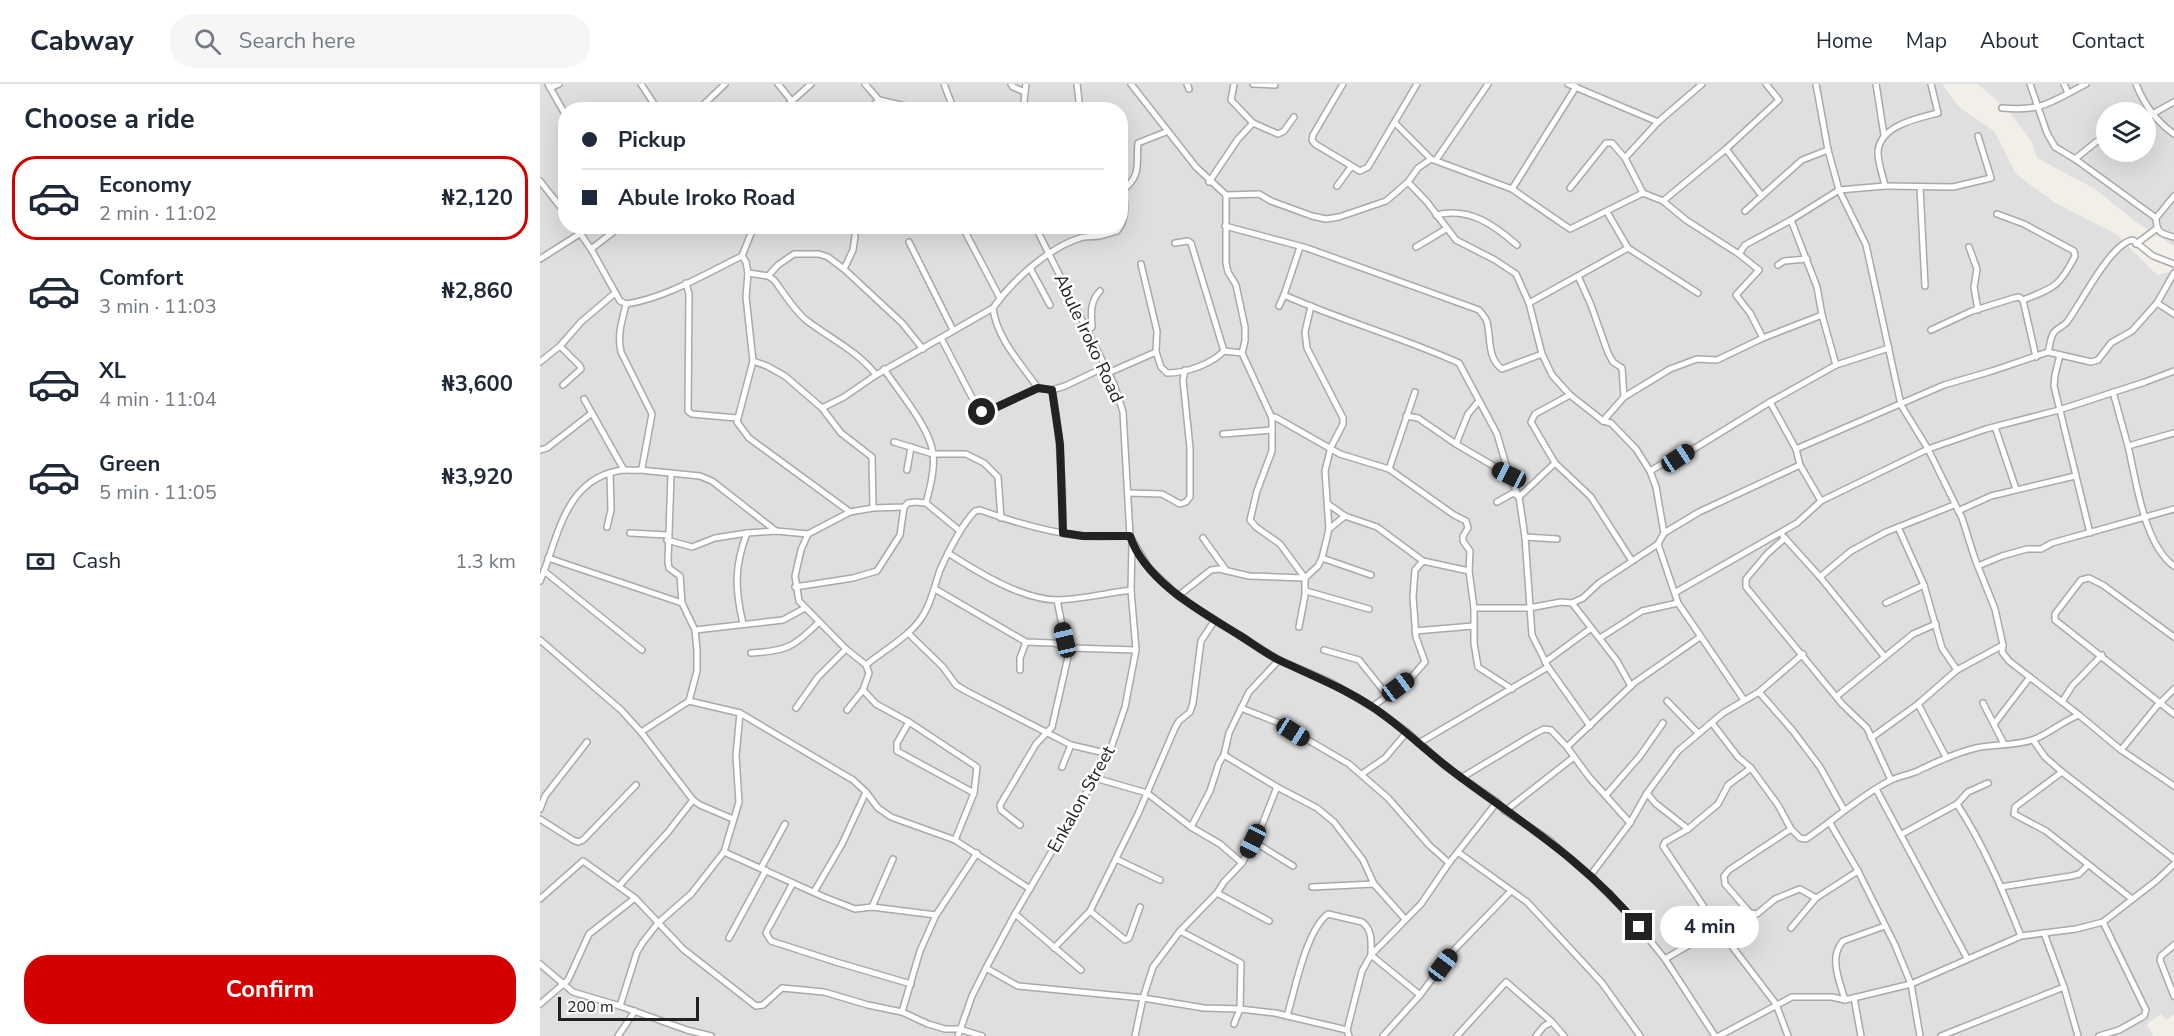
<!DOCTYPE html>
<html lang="en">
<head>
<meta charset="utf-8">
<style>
  body { margin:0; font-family:"Nunito Sans",sans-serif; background:#f6f6f7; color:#1f2937; height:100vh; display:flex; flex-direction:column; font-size:22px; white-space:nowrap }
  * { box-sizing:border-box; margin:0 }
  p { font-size:20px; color:#747a83 }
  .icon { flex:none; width:33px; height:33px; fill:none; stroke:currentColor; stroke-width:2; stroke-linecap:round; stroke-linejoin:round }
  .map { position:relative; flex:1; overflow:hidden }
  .drawer { display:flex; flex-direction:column; background:#fff; width:540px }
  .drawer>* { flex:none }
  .top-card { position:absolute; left:18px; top:18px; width:570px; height:132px; border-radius:24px; box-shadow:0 6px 24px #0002; display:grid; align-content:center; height:132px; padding:0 24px; background:#fff }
  .controls { position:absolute; left:1556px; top:18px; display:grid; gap:12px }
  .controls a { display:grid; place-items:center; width:60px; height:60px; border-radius:50%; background:#fff; box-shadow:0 6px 24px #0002; font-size:30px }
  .scale { position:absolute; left:18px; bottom:15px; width:141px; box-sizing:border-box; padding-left:6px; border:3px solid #222; border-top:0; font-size:16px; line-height:21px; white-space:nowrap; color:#222; -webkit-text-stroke:4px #fff; paint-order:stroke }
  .end { position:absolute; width:27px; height:27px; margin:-14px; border:8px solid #222; background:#fff; box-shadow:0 0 0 3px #fff }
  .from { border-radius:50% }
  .bubble { position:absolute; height:42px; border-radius:21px; background:#fff; box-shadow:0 6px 24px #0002; font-size:20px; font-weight:700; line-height:42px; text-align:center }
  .car { position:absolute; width:18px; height:36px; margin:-18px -9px; border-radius:8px; box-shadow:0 0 4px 2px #0007; background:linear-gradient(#222 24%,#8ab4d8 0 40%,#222 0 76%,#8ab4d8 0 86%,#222 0) }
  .top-card b { display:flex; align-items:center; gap:21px; height:57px; font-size:22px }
  .top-card b+b { border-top:2px solid #e0e1e3 }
  .top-card i { width:15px; height:15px; background:#1f2937 }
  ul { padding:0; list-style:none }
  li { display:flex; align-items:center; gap:18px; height:84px; margin:0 12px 9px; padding:0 12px; border:3px solid transparent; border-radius:24px }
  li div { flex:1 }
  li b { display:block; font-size:22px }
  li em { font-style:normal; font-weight:700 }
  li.on { border-color:#d40000 }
  li>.icon { width:54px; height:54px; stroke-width:1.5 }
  h2 { padding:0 24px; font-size:27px; line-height:72px }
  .pay { display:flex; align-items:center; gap:15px; height:66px; padding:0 24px; font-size:22px }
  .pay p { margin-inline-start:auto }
  .button { display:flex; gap:12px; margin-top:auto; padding:12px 24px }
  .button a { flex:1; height:69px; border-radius:24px; background:#d40000; color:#fff; font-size:24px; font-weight:700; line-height:69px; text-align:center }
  header { display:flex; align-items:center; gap:36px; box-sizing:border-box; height:84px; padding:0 30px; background:#fff; border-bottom:2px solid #e0e1e3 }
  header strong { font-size:28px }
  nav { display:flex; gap:33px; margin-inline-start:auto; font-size:21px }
  .search { width:420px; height:54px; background:#f6f6f7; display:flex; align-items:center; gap:15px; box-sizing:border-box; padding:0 21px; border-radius:24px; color:#747a83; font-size:22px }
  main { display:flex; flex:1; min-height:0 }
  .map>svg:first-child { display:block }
</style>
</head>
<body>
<header>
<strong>Cabway</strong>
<div class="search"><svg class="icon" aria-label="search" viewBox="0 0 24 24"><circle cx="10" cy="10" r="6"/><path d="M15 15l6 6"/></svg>Search here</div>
<nav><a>Home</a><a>Map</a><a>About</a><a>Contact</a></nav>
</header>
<main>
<section class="drawer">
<h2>Choose a ride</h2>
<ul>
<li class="on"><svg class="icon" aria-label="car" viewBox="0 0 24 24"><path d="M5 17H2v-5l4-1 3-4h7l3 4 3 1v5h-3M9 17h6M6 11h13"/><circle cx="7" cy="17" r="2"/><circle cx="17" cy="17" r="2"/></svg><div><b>Economy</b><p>2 min · 11:02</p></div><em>₦2,120</em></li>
<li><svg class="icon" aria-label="car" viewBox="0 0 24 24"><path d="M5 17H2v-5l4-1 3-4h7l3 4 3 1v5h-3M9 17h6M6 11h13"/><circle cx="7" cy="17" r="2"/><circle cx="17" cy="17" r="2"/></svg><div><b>Comfort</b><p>3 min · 11:03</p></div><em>₦2,860</em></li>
<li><svg class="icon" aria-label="car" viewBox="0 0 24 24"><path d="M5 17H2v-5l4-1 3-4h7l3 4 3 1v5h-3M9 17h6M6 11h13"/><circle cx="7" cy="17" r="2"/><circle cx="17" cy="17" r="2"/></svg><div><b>XL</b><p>4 min · 11:04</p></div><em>₦3,600</em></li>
<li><svg class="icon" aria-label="car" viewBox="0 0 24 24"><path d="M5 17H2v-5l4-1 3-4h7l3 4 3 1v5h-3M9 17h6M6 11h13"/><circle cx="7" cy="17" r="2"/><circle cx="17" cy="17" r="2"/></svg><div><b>Green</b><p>5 min · 11:05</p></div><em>₦3,920</em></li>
</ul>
<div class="pay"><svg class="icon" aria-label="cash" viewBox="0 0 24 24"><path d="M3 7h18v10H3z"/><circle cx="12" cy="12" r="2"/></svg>Cash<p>1.3 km</p></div>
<div class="button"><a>Confirm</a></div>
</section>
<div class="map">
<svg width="1634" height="952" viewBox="0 0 1634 952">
  <rect width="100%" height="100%" fill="#f2efe9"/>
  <g fill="#e0dfdf" fill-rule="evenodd">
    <path d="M0,0H1402L1419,23L1455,48L1476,90L1515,119L1576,150L1617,191L1634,187V930L1626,936L1621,930L1607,940L1613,952H0ZM26,26H580V142H26Z"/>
    <path d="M1438,0H1634V162L1596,138L1555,105L1497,74L1492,58L1468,26ZM1566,28H1605V68H1566Z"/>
  </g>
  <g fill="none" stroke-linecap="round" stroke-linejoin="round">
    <defs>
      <g id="minor">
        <polyline points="8,0 26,32"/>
        <polyline points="101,0 118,26"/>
        <polyline points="238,0 251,16"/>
        <polyline points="325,0 339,16 370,23"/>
        <polyline points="404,0 414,26"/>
        <polyline points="471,0 473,3 485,8"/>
        <polyline points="537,0 540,26"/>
        <path d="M591,0L656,83L686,111L719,110L731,117L772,132L786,135L799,133L846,117L868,98L878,84L891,75L972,105L1030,145L1103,109L1123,117L1146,136L1199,170L1205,161L1251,136L1299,106L1345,102C1343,92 1338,79 1338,69C1338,42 1378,34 1398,29L1391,0"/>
        <polyline points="647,0 649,5"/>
        <polyline points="694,0 691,16 713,39 738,50 744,47 754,33"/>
        <polyline points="713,0 735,1"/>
        <polyline points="803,0 773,51 772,56 775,60 820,87 828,83 877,0"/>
        <polyline points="1028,0 1118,38"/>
        <polyline points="1276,0 1288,66 1299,106 1326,161 1361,321 1388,365 1422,434 1435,475 1455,525 1463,561 1462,568 1469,577 1539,631 1581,666 1634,702"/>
        <polyline points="1336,0 1344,51"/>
        <path d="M1490,0L1507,49L1515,63L1535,75L1616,134C1616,148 1621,150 1634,153"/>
        <polyline points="1524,0 1528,9"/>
        <path d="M1596,0C1604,20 1617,38 1634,50"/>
        <polyline points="10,4 19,0"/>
        <path d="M1462,24C1503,28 1512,17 1546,0"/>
        <polyline points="158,26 185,0"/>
        <polyline points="242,26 271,0"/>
        <polyline points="328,26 339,16"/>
        <polyline points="483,26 486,0"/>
        <polyline points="1605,34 1634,18"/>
        <polyline points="855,39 891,75"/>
        <polyline points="1186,65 1222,112"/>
        <polyline points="1535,75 1556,58 1566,53"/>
        <polyline points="896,76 948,0"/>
        <polyline points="0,97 26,130"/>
        <polyline points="669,98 698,55 713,39"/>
        <polyline points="868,98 887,118 916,156 955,176 976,190 989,219 1002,270 1012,291 1030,311 1063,337 1071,339 1096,365 1110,387 1116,403 1124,449 1118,460 1138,519 1204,616"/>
        <polyline points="797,102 811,83"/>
        <polyline points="1345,102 1413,103 1451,94 1438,52"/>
        <polyline points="1380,103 1385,202"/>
        <polyline points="1030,104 1066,59 1072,59 1085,74"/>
        <polyline points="972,105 1036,3"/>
        <polyline points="1103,109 1085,74 1118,38 1162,0"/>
        <polyline points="686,111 686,179 688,188 696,201 705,243 705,257 702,269 732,334 732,367 717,407 710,436 716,443 740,460 765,494 765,511 759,543"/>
        <polyline points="1123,117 1186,65 1239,16 1226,0"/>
        <polyline points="1205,127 1262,76 1288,66"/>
        <polyline points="1067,128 1088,164 1158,209"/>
        <path d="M896,131C929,123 953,140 977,161"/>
        <polyline points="1616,134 1634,112"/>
        <polyline points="1251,136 1277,203 1282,231 1296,281"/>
        <path d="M35,142L51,165L80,217L86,220C126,214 165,190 202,172L214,142"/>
        <polyline points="422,142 460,214"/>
        <polyline points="495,142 574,300 583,328 590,452 609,484 638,512 675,536 739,576 790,598 832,623 867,648 905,682 957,718 965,727 1008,755 1050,792 1091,833 1125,875 1175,952"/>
        <path d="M685,142L767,164L939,226C942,230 946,234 947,238C951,254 947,274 962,285L1002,270"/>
        <polyline points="369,158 413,246"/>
        <polyline points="635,159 648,157 651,159 684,267"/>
        <polyline points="1596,160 1616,145"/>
        <polyline points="876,163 906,145"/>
        <polyline points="1429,163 1437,185 1434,203 1438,226"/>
        <polyline points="51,165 81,142"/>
        <polyline points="1199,170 1219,186 1196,211 1210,229 1223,254"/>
        <polyline points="202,172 206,178 208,189 206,213 213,277 197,338 209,354 310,428"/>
        <polyline points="0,175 41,149"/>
        <path d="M601,180L617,247L616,268L621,283L627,289C647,289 671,280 684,267L702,269"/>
        <polyline points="1238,181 1244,177 1267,175"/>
        <polyline points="490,184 510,221"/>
        <polyline points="304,185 313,166 315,152"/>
        <path d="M208,189L228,192L234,196C244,209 253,225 266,236C289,254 318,267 336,291L453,224C472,197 508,164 540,154C546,152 553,153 559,152C565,151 571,149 577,147C587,136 585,120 583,106C602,91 596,80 598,59L626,48"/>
        <polyline points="228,192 238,181 254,170 279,170 288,173 304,185 362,239 383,265"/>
        <polyline points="1038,192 1051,221 1068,269 1073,278 1082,284 1084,313"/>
        <polyline points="146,199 149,210 148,327 152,330 197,334"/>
        <path d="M744,211C802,237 862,253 919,279L957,350L969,391L979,413L985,453L992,551L1008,583L1050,642"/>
        <polyline points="1483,216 1496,273"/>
        <polyline points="989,219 1088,164"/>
        <polyline points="1617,219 1634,230"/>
        <polyline points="739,222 744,211 760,163"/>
        <path d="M453,224C456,253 481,280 498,304"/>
        <path d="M547,246L552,243C551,229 550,217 560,207"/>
        <path d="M1391,246L1432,227L1474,214L1479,213L1483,216C1514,204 1520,202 1535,172L1534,167L1484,140L1457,130"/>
        <polyline points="401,254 438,325 446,328 498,304 512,306 525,302 565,283"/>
        <polyline points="20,262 40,282 41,285 23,301"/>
        <path d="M1508,268C1510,262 1510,255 1513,250C1516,244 1523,243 1527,238C1540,221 1571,158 1593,156L1613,172L1634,180"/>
        <polyline points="1520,271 1515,291 1514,302 1550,449"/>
        <polyline points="213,277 227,282 245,292 282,324 301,349 332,373 333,424"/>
        <polyline points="0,278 20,262 41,238 75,209"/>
        <path d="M344,285C359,308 389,342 393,369C395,385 390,404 386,419"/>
        <polyline points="568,289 616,268"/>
        <path d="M512,306C521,354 523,401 523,449"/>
        <path d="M1573,308C1578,326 1583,344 1588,362C1596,396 1604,461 1634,482"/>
        <polyline points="1030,311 995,330 991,338 1015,379 1051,413 1092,477"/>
        <polyline points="44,315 84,386"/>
        <polyline points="1230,318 1256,365 1260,381 1281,417"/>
        <polyline points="282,324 304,313 336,291"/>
        <polyline points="866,332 878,334 916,360 969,391"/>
        <polyline points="732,334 735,333 800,370 849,385 914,431 926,437 928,444 923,452 923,457 930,467 929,487 934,524 934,559 938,583 972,605"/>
        <polyline points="1063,337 1084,313 1130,285 1157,275 1177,276 1223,254 1282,231"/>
        <polyline points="1455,343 1476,405"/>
        <polyline points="683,350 732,346"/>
        <polyline points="354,358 393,370 426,370 444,379 458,393 461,434"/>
        <polyline points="916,360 928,330 938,318"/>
        <polyline points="1588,362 1634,349"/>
        <polyline points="1256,365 1404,301 1452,287 1508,268 1551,278 1558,276 1571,259 1592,247 1617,219 1634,189"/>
        <polyline points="0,366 7,364 52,329"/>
        <polyline points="849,385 875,308"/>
        <polyline points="100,386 160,392 172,397 236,447"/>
        <polyline points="367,386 371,363"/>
        <polyline points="1110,387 1129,376 1139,374 1230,318 1296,281 1349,264"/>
        <polyline points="131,391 128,478 129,484 140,492 142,519 155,546 157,566 157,587 149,617"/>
        <polyline points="588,409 622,410 640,420 646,418 650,413 650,364 643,296 645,286"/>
        <polyline points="957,418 973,409 979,413 1015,379"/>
        <polyline points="788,420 805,432 837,443 883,477 929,487"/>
        <polyline points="1418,427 1451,412 1535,392"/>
        <polyline points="67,443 71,426 70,389"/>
        <polyline points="1358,443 1384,501 1402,564 1417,586"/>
        <polyline points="789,445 805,432"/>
        <polyline points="90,449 127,451"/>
        <polyline points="1124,449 1159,428 1260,381"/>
        <polyline points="268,450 261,466 255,492 259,517 306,565 326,581 329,589 323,606 307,626"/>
        <polyline points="1243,452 1280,493 1344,572"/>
        <polyline points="985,453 1017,455"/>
        <polyline points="663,454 686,486"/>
        <polyline points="1245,454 1227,470 1206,495 1206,503 1302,620 1327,644 1351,696"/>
        <polyline points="127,456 152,463 175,454 207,449 236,447 268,450 310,428 333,424 364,423 368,419 375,418 386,419 420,447"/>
        <path d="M408,469C438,488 482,516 518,516C542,515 568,509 591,506"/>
        <polyline points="8,474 142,519"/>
        <polyline points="782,474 831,491"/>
        <polyline points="1438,482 1462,472 1487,465 1501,465 1512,459 1634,425"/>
        <polyline points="4,487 102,566"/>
        <polyline points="1280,493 1311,467 1346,448 1414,421"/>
        <path d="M0,497C18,456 23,398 77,387C85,385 93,387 100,386L102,384L112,330L81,268C77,251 82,237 86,220"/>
        <polyline points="255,503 313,494 337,487 360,451 364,423"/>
        <polyline points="395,505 486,558 513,559 530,564 596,566"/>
        <polyline points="766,507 829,525"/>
        <polyline points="1136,508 1257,439 1281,417 1388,365 1446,345 1519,326 1605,298 1634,287"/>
        <polyline points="638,512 671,486 679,485 709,492 765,494 778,482 782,474 789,445 785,387 791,363 803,340 803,334 767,264 765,248 771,222"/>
        <polyline points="1032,519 1077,577 1091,602"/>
        <polyline points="1346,519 1384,501"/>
        <polyline points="934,524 989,524 1021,518 1032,519 1043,514 1059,499 1118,460"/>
        <path d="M203,540C195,505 194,483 207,449"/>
        <polyline points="155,546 243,536 265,524"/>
        <polyline points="875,547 933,542"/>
        <polyline points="368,549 403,583 416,601 426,607 531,661 569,670"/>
        <polyline points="1634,553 1563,501 1549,494 1541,496 1515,530 1515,536 1634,630"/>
        <polyline points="1060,554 1102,527 1138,519"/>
        <polyline points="0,556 81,626 101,648 153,716 160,721 193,735"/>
        <polyline points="784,566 819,576 847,611"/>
        <path d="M211,569C247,567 254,563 279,538"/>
        <polyline points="1005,578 1050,545"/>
        <path d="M326,581C343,567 370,552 382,533C392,518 394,503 400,486C409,466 420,443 435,427L440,426C473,438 507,448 542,452C557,453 574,452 590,452"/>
        <polyline points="480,586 480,574 486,558"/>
        <polyline points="323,606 336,620 369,638"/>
        <polyline points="1219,608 1253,647 1280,683 1304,726"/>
        <polyline points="1297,612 1373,550 1396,540"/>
        <polyline points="1127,617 1158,649"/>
        <polyline points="1522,618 1532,602 1562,571"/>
        <polyline points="1443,619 1464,660"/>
        <polyline points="1378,620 1406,673"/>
        <polyline points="832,623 870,595 885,578 876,553 873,513 875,486 883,477"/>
        <polyline points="256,624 278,593 306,565"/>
        <polyline points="701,624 739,639 809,680 848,714 889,761 909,779"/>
        <path d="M1172,639L1198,673L1211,684L1238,721L1251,745L1260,754L1266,755C1293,737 1320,712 1349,697C1357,693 1367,691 1375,688C1395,679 1414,669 1436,664C1453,660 1478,662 1495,655C1511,648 1523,637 1539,631"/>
        <polyline points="1454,640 1490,593"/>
        <polyline points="101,648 149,617 200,629 313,696 326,708 338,724 351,733 415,756 490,805"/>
        <polyline points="1331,654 1378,620 1417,586 1463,561"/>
        <polyline points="1493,656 1505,673 1522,688 1634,775"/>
        <polyline points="879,659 1008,583"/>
        <polyline points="1027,663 1094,599 1160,553"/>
        <polyline points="1581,666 1616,623 1634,605"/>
        <polyline points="684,671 737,703 777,724 794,738 823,776 834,800 865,835"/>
        <polyline points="522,683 531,661"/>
        <polyline points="1211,684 1188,701 1178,720 1148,745 1125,758 1123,762 1178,844 1236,920 1248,952"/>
        <polyline points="1522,688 1475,723 1474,730 1506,747 1592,815"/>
        <polyline points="822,690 845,674 867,648"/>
        <polyline points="555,694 607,709 651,743 680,760 702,779"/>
        <polyline points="921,694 996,649 1004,645 1011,646 1027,663 1049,693 1090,739"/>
        <polyline points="1336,705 1427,874"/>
        <polyline points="1107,709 1115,719 1148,745"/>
        <polyline points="1066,711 1100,672 1123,639"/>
        <path d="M1417,720C1444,761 1463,807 1481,852"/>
        <polyline points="0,725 5,712 47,658"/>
        <polyline points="965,727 1034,673"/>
        <polyline points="0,735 33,756 38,758 43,756 96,701"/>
        <polyline points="1290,739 1318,787 1355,861 1371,900 1380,952"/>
        <polyline points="480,741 461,726 460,721 496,660 512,643 530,564 525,556 517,516"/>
        <polyline points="651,743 670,707 679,679 684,671 689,649 709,608 739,576"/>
        <polyline points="1251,745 1189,786 1184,792 1185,800 1210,829 1217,830 1235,815 1257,806 1260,805 1276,814"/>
        <polyline points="1362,750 1417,720 1428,708 1448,699"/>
        <polyline points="415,756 434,709 437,683 369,638 357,659 357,667 434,709"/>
        <polyline points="713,757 753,782"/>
        <polyline points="184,768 284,813 315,825 332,823 396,831"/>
        <polyline points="919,769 987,818 1062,899 1100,952"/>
        <polyline points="576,775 620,796"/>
        <polyline points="221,784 245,740"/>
        <polyline points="1050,792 1090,739 1107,709 1138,667 1183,629 1219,608 1263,570"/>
        <polyline points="253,799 228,845 226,849 231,857 296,878 371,900"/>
        <polyline points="79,802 128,748 153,716"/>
        <polyline points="772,803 834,800"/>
        <polyline points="1461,803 1531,792 1539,790 1548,781"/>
        <polyline points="274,808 302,760 326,708"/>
        <polyline points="677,809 729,837"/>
        <polyline points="0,815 43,777 95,814 143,865 216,922 223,921 242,904 284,908 328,921 362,928 388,940 405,945 419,945 442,952"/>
        <polyline points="332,823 353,775"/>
        <polyline points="550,827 585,856 589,854 600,823"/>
        <polyline points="475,830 541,886"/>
        <polyline points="1251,844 1276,814 1318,787"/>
        <polyline points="640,847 701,879 700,925 694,940"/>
        <polyline points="1504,849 1524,903 1538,952"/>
        <polyline points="189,854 226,786"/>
        <polyline points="1634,861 1621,872 1620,876 1634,912"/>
        <polyline points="514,864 550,827 598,730 635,644 639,637 650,628 653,619 661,557 675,536"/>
        <polyline points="1125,875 1178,844"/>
        <polyline points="0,880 33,908 80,922 147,946 171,952"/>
        <polyline points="446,884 478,902 603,914 664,924 700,925 735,929 807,946"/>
        <polyline points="1314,914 1321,952"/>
        <path d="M1305,916C1300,898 1288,873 1303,857L1345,842"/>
        <polyline points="0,920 28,896 49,850 95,814"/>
        <polyline points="80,922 97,868 103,858 118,839 151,810 184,768 199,718 196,672 200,629"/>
        <polyline points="362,928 380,867 396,831 437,769"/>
        <path d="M747,932C755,906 766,846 788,830L822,838C833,846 831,859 831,871L880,911"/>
        <polyline points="78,952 95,927"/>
        <polyline points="418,952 432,912 446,884 475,830 569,670 585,623 596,566 591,506 592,460"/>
        <polyline points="595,952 603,914 613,883 640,847 677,809 684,798 702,779 720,746 737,703"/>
        <polyline points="809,952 807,946 822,887 831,871 881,820 909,779 957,718"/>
        <polyline points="843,952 880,911 914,866 971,807"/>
        <polyline points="917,952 966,898 1012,938 1024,952"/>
        <polyline points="996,952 1004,942 1012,938"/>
        <polyline points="1179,952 1252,913 1292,913 1305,916 1371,900 1481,852 1536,845 1563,838 1616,797 1634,780"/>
        <polyline points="1401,952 1524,903"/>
        <polyline points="1559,952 1579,946 1604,932 1606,926 1563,838"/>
      </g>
    </defs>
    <use href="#minor" stroke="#a9a9a9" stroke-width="8"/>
    <use href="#minor" stroke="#fff" stroke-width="5"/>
  </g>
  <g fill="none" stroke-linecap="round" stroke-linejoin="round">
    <path stroke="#222" stroke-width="8" d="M442,328H446L498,304L512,306L520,360L523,449L543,452H590C605,497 660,527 699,551C712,559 726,570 741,577C773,592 804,604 834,624C865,645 889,670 919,692C981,738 1050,781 1099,843"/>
  </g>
  <g text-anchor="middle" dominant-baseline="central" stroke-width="5" stroke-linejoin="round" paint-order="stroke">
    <g font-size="18" fill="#222" stroke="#fff">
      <text transform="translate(549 254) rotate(65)">Abule Iroko Road</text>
      <text transform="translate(541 715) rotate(-61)">Enkalon Street</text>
    </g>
  </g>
</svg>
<div class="controls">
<a><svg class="icon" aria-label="layers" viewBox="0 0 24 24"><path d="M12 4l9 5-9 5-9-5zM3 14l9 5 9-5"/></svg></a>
</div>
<div class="scale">200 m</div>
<i class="end from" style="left:442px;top:328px"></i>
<i class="end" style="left:1099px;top:843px"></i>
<div class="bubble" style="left:1120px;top:822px;width:99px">4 min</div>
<i class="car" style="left:1138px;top:374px;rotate:57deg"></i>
<i class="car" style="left:969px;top:391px;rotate:296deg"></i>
<i class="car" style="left:525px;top:556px;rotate:347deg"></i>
<i class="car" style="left:858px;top:603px;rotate:53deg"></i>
<i class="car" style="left:753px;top:648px;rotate:122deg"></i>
<i class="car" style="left:713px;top:757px;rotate:206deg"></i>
<i class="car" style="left:903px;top:881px;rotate:37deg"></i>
<div class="top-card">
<b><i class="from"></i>Pickup</b>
<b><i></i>Abule Iroko Road</b>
</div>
</div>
</main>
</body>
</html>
